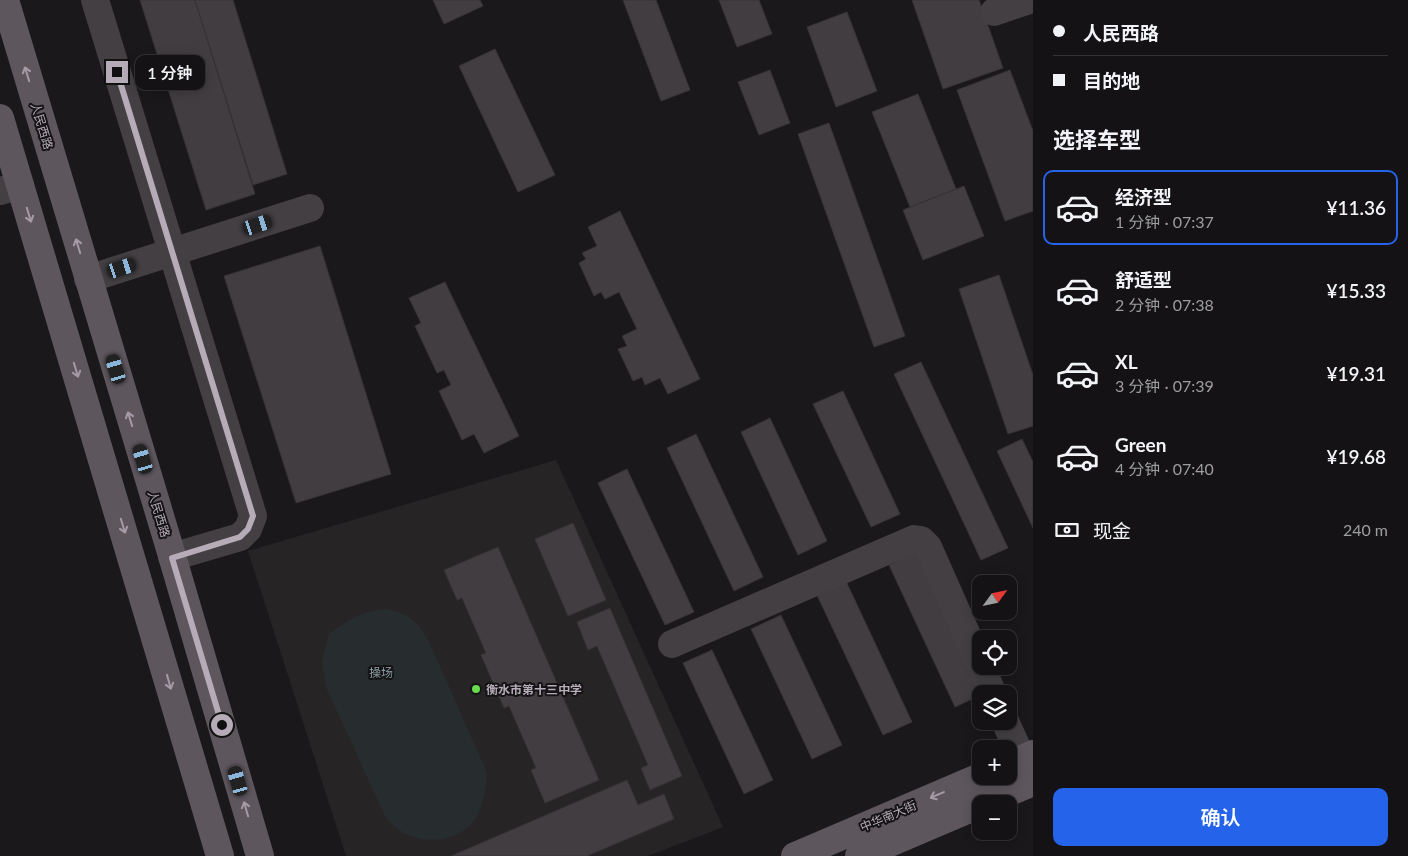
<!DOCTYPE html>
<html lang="zh">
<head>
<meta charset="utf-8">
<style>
  body { margin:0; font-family:Lato,"Noto Sans SC",sans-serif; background:#212022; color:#f1f3f6; height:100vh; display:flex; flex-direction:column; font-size:19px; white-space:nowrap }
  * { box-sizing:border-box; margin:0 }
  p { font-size:16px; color:#9d9ea0 }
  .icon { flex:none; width:28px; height:28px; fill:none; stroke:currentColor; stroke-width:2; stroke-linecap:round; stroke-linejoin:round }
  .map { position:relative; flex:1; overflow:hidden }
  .details { display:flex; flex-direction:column; background:#141214; width:375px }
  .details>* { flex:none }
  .hud { display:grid; align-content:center; height:110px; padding:0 20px; background:#141214 }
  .needle { width:32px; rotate:57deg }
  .fabs { position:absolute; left:972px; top:575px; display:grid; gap:10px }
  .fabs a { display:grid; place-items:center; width:45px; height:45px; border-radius:10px; background:#141214; box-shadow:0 2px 12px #0003,0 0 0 1px #333234; font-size:25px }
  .end { position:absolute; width:22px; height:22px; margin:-11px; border:6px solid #b6acb8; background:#111; box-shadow:0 0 0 2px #111 }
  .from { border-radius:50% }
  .bubble { position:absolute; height:35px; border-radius:10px; background:#141214; box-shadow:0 2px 12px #0003,0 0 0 1px #333234; font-size:16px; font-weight:600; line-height:35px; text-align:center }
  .car { position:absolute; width:15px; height:30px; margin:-15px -8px; border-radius:6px; box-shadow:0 0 4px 1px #0007; background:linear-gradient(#222 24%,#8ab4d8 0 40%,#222 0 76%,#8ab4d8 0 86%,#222 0) }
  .hud b { display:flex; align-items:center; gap:18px; height:48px; font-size:19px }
  .hud b+b { border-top:1px solid #333234 }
  .hud i { width:12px; height:12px; background:#f1f3f6 }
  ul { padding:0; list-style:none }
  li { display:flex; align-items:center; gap:15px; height:75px; margin:0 10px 8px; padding:0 10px; border:2px solid transparent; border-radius:10px }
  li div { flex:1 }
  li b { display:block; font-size:19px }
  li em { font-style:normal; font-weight:600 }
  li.current { border-color:#2563eb }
  li>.icon { width:45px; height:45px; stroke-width:1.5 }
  h2 { padding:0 20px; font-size:22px; line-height:60px }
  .pay { display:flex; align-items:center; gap:12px; height:55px; padding:0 20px; font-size:19px }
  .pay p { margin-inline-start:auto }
  .primary-button { display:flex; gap:10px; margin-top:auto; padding:10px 20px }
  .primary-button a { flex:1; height:58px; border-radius:10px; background:#2563eb; color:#fff; font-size:20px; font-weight:600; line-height:58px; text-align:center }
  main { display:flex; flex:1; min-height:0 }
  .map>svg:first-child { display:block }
</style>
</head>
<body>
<main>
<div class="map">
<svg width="1033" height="856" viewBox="0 0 1033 856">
  <rect width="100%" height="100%" fill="#1a181a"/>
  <polygon fill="#272426" points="556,460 723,827 648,856 346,856 248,551"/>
  <path fill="#272d2e" d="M387,609C412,615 418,622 430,644L487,773C486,790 482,812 471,824C453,844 420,844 399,830C394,826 389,821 385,816L326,687L322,662L329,634C348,620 364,610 387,609Z"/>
  <g fill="#413d40" stroke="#363335">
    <polygon points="140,0 195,0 255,194 206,210"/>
    <polygon points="195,0 233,0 287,174 253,185"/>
    <polygon points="433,0 480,0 483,6 444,24"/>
    <polygon points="623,0 656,0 690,90 661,101"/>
    <polygon points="719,0 759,0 772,34 737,47"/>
    <polygon points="912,0 979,0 1003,68 943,89"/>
    <polygon points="847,12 877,91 836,107 807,27"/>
    <polygon points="495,49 555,175 518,192 459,66"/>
    <polygon points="770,70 790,123 759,135 738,82"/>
    <polygon points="1010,70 1033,131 1033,211 1005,221 957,90"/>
    <polygon points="918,94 956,189 910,207 872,112"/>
    <polygon points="829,123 905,336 874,347 798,134"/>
    <polygon points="964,186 984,236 923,260 903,210"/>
    <polygon points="620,211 700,379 668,394 660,378 645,385 642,377 633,381 618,349 627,346 622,336 637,329 619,292 605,299 601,292 594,296 579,263 586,259 582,253 597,246 588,227"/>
    <polygon points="320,246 391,474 296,503 224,276"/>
    <polygon points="999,275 1033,375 1033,426 1008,434 959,289"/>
    <polygon points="445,282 519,436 484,453 474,434 462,440 439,391 451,385 444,370 437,373 415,326 421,323 409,298"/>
    <polygon points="921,362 1008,548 981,560 894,374"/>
    <polygon points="843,391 900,514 871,527 813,404"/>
    <polygon points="770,418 827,541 798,555 741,432"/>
    <polygon points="696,434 763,577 734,591 667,448"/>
    <polygon points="1022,439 1033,462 1033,528 997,451"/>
    <polygon points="627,469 694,612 665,625 598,483"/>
    <polygon points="573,523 606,600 568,616 535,539"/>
    <polygon points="498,547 599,780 545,803 531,770 536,768 509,706 504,708 481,655 486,653 462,598 457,600 444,570"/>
    <polygon points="918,551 981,695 955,707 889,565"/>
    <polygon points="845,579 912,722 883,735 816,593"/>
    <polygon points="610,608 682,776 650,790 641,768 648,765 597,646 588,650 577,622"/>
    <polygon points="781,615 842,745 812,759 751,629"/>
    <polygon points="712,650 773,780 744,794 683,663"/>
    <polygon points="627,780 638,805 664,794 674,819 587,856 451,856"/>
  </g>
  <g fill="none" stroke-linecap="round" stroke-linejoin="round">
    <g stroke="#433f43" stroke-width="28">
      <polyline points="95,0 253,516 248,529 240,537 172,557"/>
      <polyline points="994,12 1029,0"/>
      <polyline points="0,191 20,185"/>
      <polyline points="88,279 310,208"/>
      <polyline points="672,644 914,539 921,540 928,547 993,694"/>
      <polyline points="1005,721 1022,759"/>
    </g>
    <g stroke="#5d565d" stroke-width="28">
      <polyline points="5,0 170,549 260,856"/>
      <polyline points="0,118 220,856"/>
      <polyline points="1009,765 1033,754"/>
      <polyline points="795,856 982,776"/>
      <polyline points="859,856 1033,782"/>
    </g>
  </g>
  <defs><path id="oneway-shaft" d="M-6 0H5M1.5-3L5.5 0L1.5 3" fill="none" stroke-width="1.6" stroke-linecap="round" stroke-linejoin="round" transform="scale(1.25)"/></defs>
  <g stroke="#a49ba6">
    <use href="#oneway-shaft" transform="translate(27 74) rotate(-107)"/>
    <use href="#oneway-shaft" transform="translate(29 215) rotate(73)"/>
    <use href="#oneway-shaft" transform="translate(78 246) rotate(-107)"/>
    <use href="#oneway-shaft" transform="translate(76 370) rotate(73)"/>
    <use href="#oneway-shaft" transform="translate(130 419) rotate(-107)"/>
    <use href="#oneway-shaft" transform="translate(123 526) rotate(73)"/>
    <use href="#oneway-shaft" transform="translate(169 682) rotate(74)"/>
    <use href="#oneway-shaft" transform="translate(937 795) rotate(157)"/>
    <use href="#oneway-shaft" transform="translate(246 809) rotate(-106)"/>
  </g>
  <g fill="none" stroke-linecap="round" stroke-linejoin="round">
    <polyline stroke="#b6acb8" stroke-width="6" points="117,72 253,516 248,529 240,537 172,558 222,725"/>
  </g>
  <circle fill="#67dc4f" stroke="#151315" stroke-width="2" cx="476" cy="689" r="5"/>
  <g text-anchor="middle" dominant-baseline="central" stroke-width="4" stroke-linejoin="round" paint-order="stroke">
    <g font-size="12" fill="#b6acb8" stroke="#151315">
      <text transform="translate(42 126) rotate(73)">人民西路</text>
      <text transform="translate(159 514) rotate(73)">人民西路</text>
      <text transform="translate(888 816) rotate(-23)">中华南大街</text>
    </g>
    <g font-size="12" fill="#869aa0" stroke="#151315">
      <text x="381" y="672">操场</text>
    </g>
    <g font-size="12" font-weight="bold" fill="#b6acb8" stroke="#151315" text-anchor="start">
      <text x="486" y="689">衡水市第十三中学</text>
    </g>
  </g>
</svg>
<div class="fabs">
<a><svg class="needle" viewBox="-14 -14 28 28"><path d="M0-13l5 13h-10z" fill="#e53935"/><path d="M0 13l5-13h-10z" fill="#9d9ea0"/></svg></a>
<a><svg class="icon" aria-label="locate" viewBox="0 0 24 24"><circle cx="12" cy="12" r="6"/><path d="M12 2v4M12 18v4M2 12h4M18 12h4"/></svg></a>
<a><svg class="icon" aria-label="layers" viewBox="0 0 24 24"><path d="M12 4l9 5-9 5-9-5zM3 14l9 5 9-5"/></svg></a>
<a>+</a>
<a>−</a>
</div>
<i class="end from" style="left:222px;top:725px"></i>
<i class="end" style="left:117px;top:72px"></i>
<div class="bubble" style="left:135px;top:55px;width:70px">1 分钟</div>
<i class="car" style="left:258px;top:225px;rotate:72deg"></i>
<i class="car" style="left:122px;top:268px;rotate:72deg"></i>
<i class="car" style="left:116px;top:369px;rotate:343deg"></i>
<i class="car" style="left:143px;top:459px;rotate:343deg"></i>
<i class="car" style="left:238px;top:781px;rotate:344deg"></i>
</div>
<section class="details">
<div class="hud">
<b><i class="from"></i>人民西路</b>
<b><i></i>目的地</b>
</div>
<h2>选择车型</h2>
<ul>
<li class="current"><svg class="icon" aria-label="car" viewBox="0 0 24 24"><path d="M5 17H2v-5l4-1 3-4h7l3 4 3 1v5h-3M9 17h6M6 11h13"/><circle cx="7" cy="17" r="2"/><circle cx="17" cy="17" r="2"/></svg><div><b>经济型</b><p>1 分钟 · 07:37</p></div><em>¥11.36</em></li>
<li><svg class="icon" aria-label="car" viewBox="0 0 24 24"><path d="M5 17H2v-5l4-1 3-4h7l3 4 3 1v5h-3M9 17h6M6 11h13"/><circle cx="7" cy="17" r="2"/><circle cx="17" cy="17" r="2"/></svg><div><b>舒适型</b><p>2 分钟 · 07:38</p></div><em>¥15.33</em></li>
<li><svg class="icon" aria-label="car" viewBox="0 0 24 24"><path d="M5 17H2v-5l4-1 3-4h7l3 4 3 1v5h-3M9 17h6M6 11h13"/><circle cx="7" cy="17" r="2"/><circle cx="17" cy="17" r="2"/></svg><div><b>XL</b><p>3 分钟 · 07:39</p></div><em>¥19.31</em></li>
<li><svg class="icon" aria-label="car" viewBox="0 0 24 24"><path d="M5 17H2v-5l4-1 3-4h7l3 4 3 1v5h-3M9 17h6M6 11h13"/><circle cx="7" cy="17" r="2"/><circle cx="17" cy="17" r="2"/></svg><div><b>Green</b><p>4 分钟 · 07:40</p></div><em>¥19.68</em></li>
</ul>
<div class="pay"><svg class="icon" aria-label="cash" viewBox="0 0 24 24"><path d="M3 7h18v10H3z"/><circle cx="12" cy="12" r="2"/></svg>现金<p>240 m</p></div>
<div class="primary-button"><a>确认</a></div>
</section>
</main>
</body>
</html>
